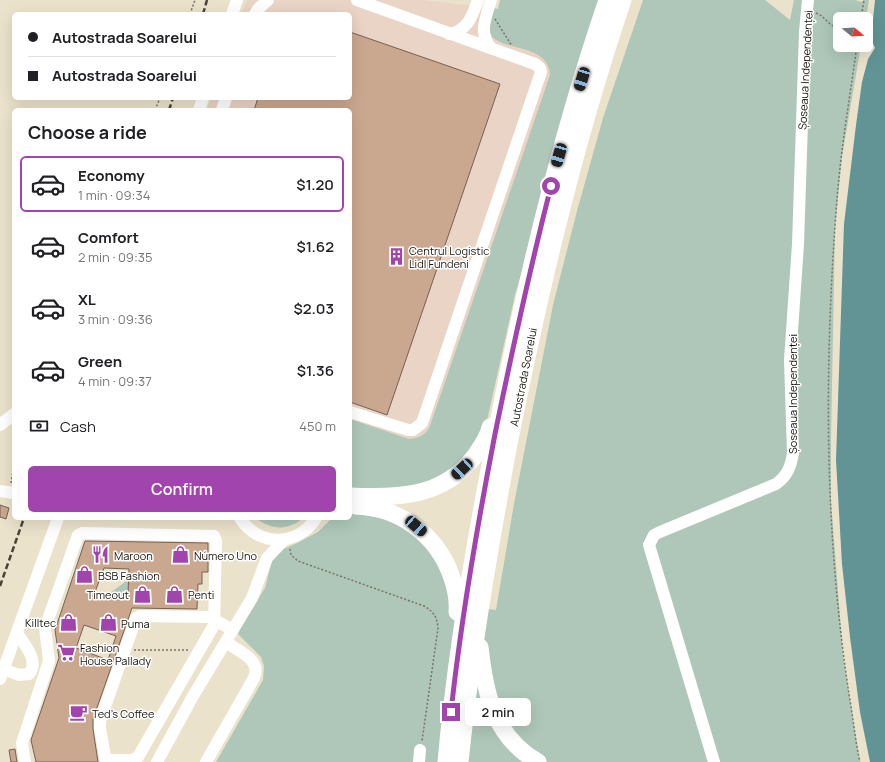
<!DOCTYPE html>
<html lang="en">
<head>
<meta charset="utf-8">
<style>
  body { margin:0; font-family:Manrope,sans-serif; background:#f6f6f6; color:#202124; height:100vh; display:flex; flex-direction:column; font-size:15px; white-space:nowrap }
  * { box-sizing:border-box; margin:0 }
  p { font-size:13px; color:#757577 }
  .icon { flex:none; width:22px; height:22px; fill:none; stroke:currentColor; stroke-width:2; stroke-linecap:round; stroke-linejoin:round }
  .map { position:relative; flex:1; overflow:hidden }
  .sheet { position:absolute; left:12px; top:108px; width:340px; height:412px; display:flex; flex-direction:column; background:#fff; border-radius:6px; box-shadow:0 4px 16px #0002 }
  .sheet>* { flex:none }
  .guide { position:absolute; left:12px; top:12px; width:340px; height:88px; border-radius:6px; box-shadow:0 4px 16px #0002; display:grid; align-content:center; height:88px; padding:0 16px; background:#fff }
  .needle { width:26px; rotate:108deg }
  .controls { position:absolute; left:833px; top:12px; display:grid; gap:8px }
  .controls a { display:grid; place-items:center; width:40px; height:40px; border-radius:6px; background:#fff; box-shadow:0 4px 16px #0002; font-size:20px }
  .end { position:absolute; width:18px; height:18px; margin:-9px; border:5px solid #a244ad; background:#fff; box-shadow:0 0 0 2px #fff }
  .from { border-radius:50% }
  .bubble { position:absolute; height:28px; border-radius:6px; background:#fff; box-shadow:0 4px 16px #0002; font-size:13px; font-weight:600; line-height:28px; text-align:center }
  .car { position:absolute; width:12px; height:24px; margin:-12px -6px; border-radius:5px; box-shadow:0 0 3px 1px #0007; background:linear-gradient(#222 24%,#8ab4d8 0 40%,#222 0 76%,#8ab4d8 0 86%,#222 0) }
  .guide b { display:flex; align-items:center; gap:14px; height:38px; font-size:15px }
  .guide b+b { border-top:1px solid #e0e0e0 }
  .guide i { width:10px; height:10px; background:#202124 }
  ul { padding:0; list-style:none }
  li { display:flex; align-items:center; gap:12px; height:56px; margin:0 8px 6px; padding:0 8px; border:2px solid transparent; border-radius:6px }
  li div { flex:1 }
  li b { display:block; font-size:15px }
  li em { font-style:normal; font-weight:600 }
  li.current { border-color:#a244ad }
  li>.icon { width:36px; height:36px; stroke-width:1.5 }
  h2 { padding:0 16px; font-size:18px; line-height:48px }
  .pay { display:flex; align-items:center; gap:10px; height:44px; padding:0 16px; font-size:15px }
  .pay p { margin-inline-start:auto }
  .action { display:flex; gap:8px; margin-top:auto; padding:8px 16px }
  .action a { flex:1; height:46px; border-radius:6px; background:#a244ad; color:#fff; font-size:16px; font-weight:600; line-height:46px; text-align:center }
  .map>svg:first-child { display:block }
</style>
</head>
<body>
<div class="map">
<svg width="885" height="762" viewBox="0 0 885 762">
  <rect width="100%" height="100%" fill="#eae2ca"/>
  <polygon fill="#e9d4c6" points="247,0 423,0 576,18 429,446 350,419 350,110 207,110 211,98 350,98 350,14 241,14"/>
  <g fill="#aec7b8">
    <path d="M500,0H603L515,295L484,434L455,470L417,489L350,491V419L409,439C419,438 425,436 430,426L550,75C549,41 493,53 489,30C487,24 491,14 493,8L498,9Z"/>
    <polygon points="643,0 765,0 790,20 794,0 855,0 862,2 863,0 869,0 866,19 840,19 840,45 861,45 842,157 835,228 831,439 831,501 843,655 860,762 216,762 263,680 264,666 261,657 237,633 265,588 273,557 279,551 297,543 318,532 332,518 350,518 350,512 399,522 433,553 454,604 496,610 514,504 553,305 577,211 603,118"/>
    <path d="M256,518H303C288,531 271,530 256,518Z"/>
    <polygon points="129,579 128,594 119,600 106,596"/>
  </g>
  <polygon fill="#629495" points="875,0 885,0 885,762 870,762 860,712 850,637 842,564 836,460 844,224 856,125 862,82 868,59 875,48 871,39"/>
  <g fill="#caa78f" stroke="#756153" fill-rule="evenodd">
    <polygon points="350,32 500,84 387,415 350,402 350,110 254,110 258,98 350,98"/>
    <polygon points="0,505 9,508 6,519 0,517"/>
    <path d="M85,541L208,543V572H202V584H198L197,609L132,608L93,719V729L98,762H36L31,740L59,658L55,630ZM104,568L129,569L128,594L119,600L95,592ZM84,625L116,636L108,660L76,648Z"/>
    <polygon points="15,749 17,762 11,762 9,750"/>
  </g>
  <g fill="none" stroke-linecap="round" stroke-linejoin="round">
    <g stroke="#797464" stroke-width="1.5" stroke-dasharray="2 2" stroke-linecap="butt">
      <path d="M816,13C826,17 827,25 840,29"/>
      <polyline points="190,14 195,0"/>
      <polyline points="495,19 512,46"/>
      <polyline points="861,19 864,0"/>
      <path d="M857,45C850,96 841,148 837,199C824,364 824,530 849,694C853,717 855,740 860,762"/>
      <polyline points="155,110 160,98"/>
      <polyline points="11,483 14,465"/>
      <path d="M290,549L291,555L298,561L424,606C434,612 437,617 438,628L422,741"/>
      <polyline points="134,650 188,650"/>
    </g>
    <g stroke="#fff" stroke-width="12">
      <polyline points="232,14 237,0"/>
      <polyline points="255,14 258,9 268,0"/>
      <path d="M449,34C468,30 472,17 478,0"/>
      <path d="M491,48C478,33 486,17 491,0"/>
      <polyline points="199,110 203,98"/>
      <polyline points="222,110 226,98"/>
      <polyline points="350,412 408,430 413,430 422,423 541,72 540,68 535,64 357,0"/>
      <polyline points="0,425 14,414"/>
      <polyline points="0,491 14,493"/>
      <path d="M240,518C258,547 298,547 316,518"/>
      <path d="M3,669L19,675L29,674C40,661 24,644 17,633"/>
      <polyline points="0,679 58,518"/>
      <polyline points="25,762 22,743 49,661 45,628 78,535 82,533 214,536 216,541 214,625 138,757 132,760 106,760"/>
      <polyline points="106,762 100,728 100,721 136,618 140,616 209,617 233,630"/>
      <polyline points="157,762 193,696 252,598 267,558 284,540"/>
      <path d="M206,762L254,678C262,659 239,652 226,642"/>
      <polyline points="419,762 420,750"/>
      <path d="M714,762L649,545L654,535L660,532L776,484C787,476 791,467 793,453L790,360L798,244L805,32L808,0"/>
    </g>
    <g stroke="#fff" stroke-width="17">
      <path d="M350,496C397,498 442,498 474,457C480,448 488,438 490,427"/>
      <path d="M355,506C399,507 436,534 451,575C455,586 458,600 457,612"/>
      <path d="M480,647C485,694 494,737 538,762"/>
      <path d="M446,762C456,650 475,539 497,429C525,282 559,141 607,0"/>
      <path d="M460,762C471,655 489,550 509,444C539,294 574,145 623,0"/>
    </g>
    <g stroke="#474437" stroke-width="2.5" stroke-dasharray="6 3" stroke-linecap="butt">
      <polyline points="203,14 207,0"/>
      <polyline points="169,110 173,98"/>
      <polyline points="0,586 24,518"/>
    </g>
  </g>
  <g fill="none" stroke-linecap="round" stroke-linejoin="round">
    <path stroke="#a244ad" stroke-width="5" d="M451,712C461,619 477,527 495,434C512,351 530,269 551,186"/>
  </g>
  <defs>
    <symbol id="building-bare" viewBox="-9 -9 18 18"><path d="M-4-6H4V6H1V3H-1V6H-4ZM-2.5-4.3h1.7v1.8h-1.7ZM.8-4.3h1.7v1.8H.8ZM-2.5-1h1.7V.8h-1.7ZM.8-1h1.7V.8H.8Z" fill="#a244ad" stroke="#fff" stroke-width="2.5" paint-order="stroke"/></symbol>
    <symbol id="restaurant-bare" viewBox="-9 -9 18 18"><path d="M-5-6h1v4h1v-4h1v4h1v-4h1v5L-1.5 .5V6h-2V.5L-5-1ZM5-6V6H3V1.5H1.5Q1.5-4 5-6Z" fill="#a244ad" stroke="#fff" stroke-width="2.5" paint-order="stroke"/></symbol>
    <symbol id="shop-bare" viewBox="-9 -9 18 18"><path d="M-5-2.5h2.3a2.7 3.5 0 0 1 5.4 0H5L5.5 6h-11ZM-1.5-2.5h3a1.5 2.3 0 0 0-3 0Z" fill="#a244ad" stroke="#fff" stroke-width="2.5" paint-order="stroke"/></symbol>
    <symbol id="supermarket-bare" viewBox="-9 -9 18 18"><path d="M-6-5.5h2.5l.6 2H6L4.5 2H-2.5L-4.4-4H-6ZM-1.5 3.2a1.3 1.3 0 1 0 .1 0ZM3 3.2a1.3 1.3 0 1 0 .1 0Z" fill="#a244ad" stroke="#fff" stroke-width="2.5" paint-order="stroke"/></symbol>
    <symbol id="cafe-bare" viewBox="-9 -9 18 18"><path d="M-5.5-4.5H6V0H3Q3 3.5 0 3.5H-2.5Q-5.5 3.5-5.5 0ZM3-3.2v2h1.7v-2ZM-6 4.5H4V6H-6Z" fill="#a244ad" stroke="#fff" stroke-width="2.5" paint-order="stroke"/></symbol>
  </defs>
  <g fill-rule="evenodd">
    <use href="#building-bare" x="384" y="244" width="25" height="25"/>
    <use href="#restaurant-bare" x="88" y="542" width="25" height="25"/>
    <use href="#shop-bare" x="168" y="542" width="25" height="25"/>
    <use href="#shop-bare" x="72" y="562" width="25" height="25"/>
    <use href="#shop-bare" x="130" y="582" width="25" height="25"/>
    <use href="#shop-bare" x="162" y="582" width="25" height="25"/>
    <use href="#shop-bare" x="56" y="610" width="25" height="25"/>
    <use href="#shop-bare" x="96" y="610" width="25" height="25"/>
    <use href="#supermarket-bare" x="54" y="640" width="25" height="25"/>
    <use href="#cafe-bare" x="66" y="700" width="25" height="25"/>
  </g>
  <g text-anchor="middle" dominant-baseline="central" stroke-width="3" stroke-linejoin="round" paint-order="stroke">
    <g font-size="11" fill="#16140b" stroke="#fff">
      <text transform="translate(805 70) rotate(-87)">Șoseaua Independenței</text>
      <text transform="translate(523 377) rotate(-79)">Autostrada Soarelui</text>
      <text transform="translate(792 394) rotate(-90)">Șoseaua Independenței</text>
    </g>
    <g font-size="11" fill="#16140b" stroke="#fff" text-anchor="start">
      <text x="409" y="250">Centrul Logistic<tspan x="409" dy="13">Lidl Fundeni</tspan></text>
      <text x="114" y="555">Maroon</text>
      <text x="194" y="555">Número Uno</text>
      <text x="98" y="575">BSB Fashion</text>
      <text x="129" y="594" text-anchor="end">Timeout</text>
      <text x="188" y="594">Penti</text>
      <text x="56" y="622" text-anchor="end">Killtec</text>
      <text x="121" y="623">Puma</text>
      <text x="80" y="647">Fashion<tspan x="80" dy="13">House Pallady</tspan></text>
      <text x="92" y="713">Ted’s Coffee</text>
    </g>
  </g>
</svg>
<div class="controls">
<a><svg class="needle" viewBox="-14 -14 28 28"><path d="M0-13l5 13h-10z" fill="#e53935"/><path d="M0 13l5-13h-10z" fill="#757577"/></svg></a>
</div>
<i class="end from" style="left:551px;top:186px"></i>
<i class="end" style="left:451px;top:712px"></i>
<div class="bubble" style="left:465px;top:698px;width:66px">2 min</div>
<i class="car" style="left:582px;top:79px;rotate:197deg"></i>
<i class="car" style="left:559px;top:155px;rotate:196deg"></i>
<i class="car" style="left:462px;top:469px;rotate:227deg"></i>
<i class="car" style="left:416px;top:526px;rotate:131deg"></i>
<div class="guide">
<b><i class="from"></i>Autostrada Soarelui</b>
<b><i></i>Autostrada Soarelui</b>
</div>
<section class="sheet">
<h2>Choose a ride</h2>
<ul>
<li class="current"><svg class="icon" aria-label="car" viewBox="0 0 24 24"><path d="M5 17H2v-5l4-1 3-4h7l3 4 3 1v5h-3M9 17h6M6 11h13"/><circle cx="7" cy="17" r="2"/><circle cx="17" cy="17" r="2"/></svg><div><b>Economy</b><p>1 min · 09:34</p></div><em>$1.20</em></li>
<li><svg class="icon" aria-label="car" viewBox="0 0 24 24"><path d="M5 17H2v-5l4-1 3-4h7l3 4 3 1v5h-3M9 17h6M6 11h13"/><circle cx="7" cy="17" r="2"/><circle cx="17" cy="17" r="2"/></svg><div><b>Comfort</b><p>2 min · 09:35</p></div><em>$1.62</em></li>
<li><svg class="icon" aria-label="car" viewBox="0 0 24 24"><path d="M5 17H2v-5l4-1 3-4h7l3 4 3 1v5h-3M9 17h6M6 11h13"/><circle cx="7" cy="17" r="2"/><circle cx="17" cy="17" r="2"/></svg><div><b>XL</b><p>3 min · 09:36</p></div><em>$2.03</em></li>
<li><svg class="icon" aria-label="car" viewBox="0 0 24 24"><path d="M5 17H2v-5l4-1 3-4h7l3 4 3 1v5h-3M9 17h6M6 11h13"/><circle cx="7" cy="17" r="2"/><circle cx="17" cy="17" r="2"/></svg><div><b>Green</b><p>4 min · 09:37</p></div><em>$1.36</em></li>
</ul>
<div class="pay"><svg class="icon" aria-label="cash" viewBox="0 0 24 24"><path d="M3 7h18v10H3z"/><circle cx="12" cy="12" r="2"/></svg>Cash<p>450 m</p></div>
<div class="action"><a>Confirm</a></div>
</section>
</div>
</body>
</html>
